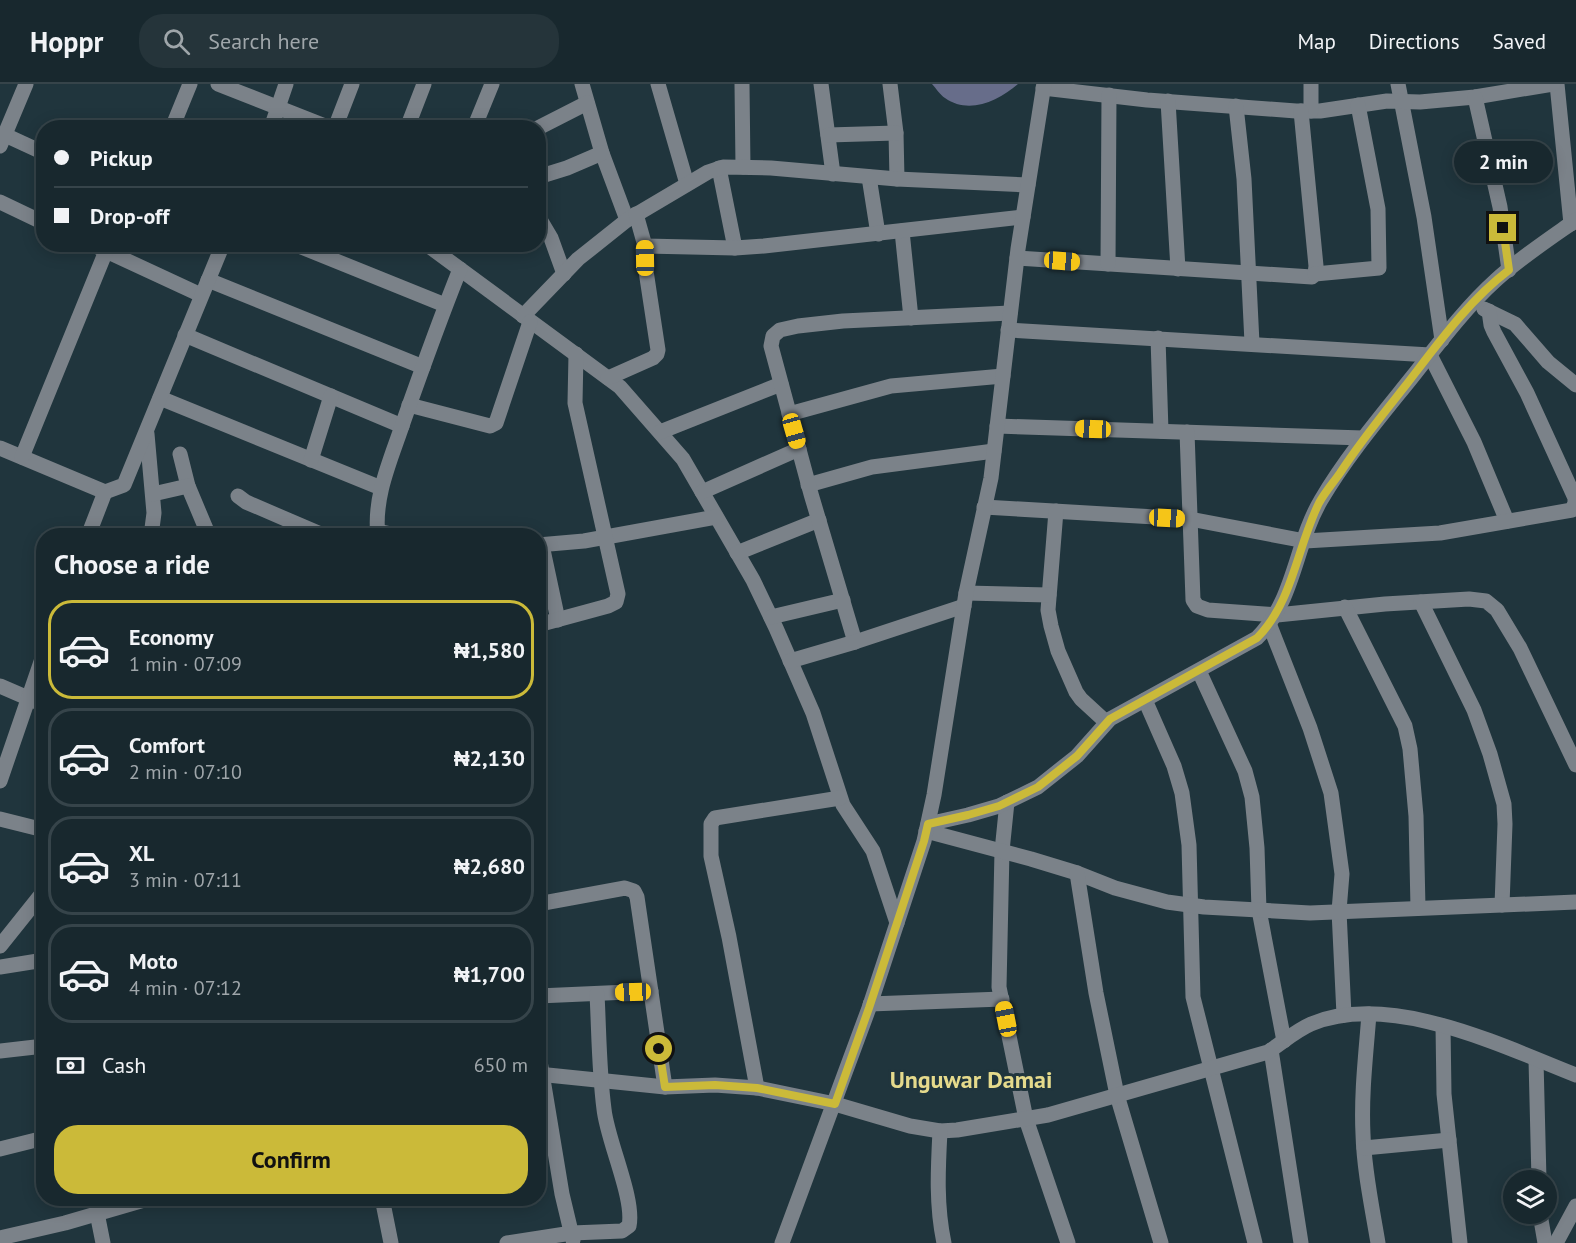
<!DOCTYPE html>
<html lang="en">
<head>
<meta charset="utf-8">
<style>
  body { margin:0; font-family:"PT Sans",sans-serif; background:#25343a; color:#f1f3f6; height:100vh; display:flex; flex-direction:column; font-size:22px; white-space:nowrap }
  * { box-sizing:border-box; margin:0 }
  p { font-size:20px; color:#9fa6aa }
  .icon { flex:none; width:33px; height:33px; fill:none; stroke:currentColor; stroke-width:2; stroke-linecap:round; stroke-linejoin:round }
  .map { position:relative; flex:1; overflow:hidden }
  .details { position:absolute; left:36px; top:444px; width:510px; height:678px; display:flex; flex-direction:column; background:#18282e; border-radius:24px; box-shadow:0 3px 15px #0003,0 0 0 2px #36444a }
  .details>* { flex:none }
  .hud { position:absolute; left:36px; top:36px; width:510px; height:132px; border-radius:24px; box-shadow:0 3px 15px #0003,0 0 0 2px #36444a; display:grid; align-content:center; height:132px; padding:0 18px; background:#18282e }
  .fabs { position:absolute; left:1503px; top:1086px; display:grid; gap:12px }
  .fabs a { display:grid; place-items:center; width:54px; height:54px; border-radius:50%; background:#18282e; box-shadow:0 3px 15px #0003,0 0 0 2px #36444a; font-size:30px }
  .end { position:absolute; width:27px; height:27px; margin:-14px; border:8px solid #cbba39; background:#111; box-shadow:0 0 0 3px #111 }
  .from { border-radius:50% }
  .bubble { position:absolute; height:42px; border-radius:21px; background:#18282e; box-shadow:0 3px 15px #0003,0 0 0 2px #36444a; font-size:20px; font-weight:700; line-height:42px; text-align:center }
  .car { position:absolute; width:18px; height:36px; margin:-18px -9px; border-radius:8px; box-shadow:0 0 4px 2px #0007; background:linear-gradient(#f5c518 24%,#345 0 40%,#f5c518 0 76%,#345 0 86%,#f5c518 0) }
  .hud b { display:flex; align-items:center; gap:21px; height:57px; font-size:22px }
  .hud b+b { border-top:2px solid #36444a }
  .hud i { width:15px; height:15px; background:#f1f3f6 }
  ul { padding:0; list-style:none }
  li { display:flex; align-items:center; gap:18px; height:99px; margin:0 12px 9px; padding:0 6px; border:3px solid #36444a; border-radius:24px }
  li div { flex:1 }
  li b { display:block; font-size:22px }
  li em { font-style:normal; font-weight:700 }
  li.active { border-color:#cbba39 }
  li>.icon { width:54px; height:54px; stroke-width:1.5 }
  h2 { padding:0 18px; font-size:27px; line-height:72px }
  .pay { display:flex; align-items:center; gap:15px; height:66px; padding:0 18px; font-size:22px }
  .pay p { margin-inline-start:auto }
  .action { display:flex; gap:12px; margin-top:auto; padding:12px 18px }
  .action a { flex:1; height:69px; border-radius:24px; background:#cbba39; color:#111; font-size:24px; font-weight:700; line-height:69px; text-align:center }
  header { display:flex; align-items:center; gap:36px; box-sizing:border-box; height:84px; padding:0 30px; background:#18282e; border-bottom:2px solid #36444a }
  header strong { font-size:28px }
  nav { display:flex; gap:33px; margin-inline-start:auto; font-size:21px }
  .search { width:420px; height:54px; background:#25343a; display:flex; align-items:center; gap:15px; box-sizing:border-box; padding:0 21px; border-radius:24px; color:#9fa6aa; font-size:22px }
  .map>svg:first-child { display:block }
</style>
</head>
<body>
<header>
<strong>Hoppr</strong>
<div class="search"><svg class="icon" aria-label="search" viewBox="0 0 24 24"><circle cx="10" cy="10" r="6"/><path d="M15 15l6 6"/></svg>Search here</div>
<nav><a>Map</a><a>Directions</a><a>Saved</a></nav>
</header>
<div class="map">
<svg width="1576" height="1159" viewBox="0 0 1576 1159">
  <rect width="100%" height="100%" fill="#20353d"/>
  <path fill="#676d8a" d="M932,0H1018C998,17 969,31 945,14C940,11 936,4 932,0Z"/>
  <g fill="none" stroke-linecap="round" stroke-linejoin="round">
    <g stroke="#7b8289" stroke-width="15">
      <polyline points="218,0 330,44"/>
      <polyline points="582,0 602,69 627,136"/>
      <polyline points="658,0 687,100"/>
      <polyline points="742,0 743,83"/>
      <polyline points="821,0 833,90"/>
      <polyline points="890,0 896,49 897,95"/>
      <polyline points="1398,0 1424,133 1442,256"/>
      <polyline points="1557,0 1571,140"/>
      <polyline points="1043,4 1147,16 1296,27 1320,27 1387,17 1420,18 1475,13 1553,0"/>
      <polyline points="1475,13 1500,123 1509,186"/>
      <polyline points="1168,17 1178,185"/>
      <polyline points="1236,22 1244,95 1252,259"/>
      <polyline points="1311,27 1311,0"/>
      <polyline points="172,44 190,0"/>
      <polyline points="271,44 286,0"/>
      <polyline points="335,44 352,0"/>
      <polyline points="407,44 424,0"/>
      <polyline points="474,44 492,0"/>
      <polyline points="538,44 587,19"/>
      <polyline points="5,51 44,69"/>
      <polyline points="828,51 896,49"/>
      <polyline points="0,62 26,0"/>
      <polyline points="719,84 735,164"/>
      <polyline points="538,93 567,84 602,69"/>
      <polyline points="869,93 878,150"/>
      <polyline points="0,118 44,139"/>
      <polyline points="538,132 551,154 564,190"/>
      <polyline points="902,147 911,234"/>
      <polyline points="91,160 201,211"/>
      <polyline points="294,160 445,221"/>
      <polyline points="426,160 620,303 683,375 753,496 776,544 813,629 843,721 873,767 897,839"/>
      <polyline points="645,162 735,164 764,162 1023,133"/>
      <polyline points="1017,174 1312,193 1315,190 1316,182 1301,27"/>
      <polyline points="1108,180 1109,11"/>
      <polyline points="1315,190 1379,184 1378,125 1358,21"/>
      <polyline points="208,196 423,283"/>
      <polyline points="1484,225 1515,240 1548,278 1576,301"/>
      <polyline points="523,232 578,175 627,136 708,88 723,83 771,84 897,95 1028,101"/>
      <polyline points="1008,246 1430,271 1474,358 1507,437"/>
      <polyline points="185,251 402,342"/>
      <polyline points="1158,254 1161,347"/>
      <polyline points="608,294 653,274 657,270 658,266 646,187 645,162 636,130"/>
      <polyline points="160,314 381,404"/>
      <polyline points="409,321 490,342 496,339 530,238"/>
      <polyline points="789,330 891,302 1003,292"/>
      <polyline points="997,342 1363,354"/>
      <polyline points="660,348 781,300"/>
      <polyline points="1187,348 1193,516 1197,522 1208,526 1277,531 1385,520 1469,515 1486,517 1497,526 1520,564 1576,681"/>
      <polyline points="147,350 154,429 151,452"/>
      <polyline points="0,364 105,408 124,401 223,160"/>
      <polyline points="180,370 188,402 209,452"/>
      <polyline points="22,373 106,167"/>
      <polyline points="311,376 331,312"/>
      <polyline points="808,401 872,383 994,367"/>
      <polyline points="702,408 799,365"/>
      <polyline points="153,410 188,402"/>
      <polyline points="238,412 246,418 325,452"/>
      <polyline points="984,423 1190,435 1305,457 1440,449 1572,426 1575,419 1575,414 1527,309 1494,248 1491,241 1489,227"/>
      <polyline points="1056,427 1048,526 1051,542 1058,567 1076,608 1081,615 1106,638"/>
      <polyline points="370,450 377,447 401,452"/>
      <polyline points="88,452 105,408"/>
      <path d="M378,452C373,412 392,373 404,336C422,285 440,235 460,185"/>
      <polyline points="538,461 584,457 716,433"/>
      <polyline points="542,461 558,536"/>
      <polyline points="737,469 819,436"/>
      <polyline points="966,509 1049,511"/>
      <polyline points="1421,518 1474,626 1490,670 1504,720 1505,740 1502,821"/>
      <polyline points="1345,523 1405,642 1410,665 1416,732 1418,824"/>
      <polyline points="771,533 843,516"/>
      <polyline points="538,541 608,522 616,518 618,510 575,319 576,270"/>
      <polyline points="1270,542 1310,644 1331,709 1342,790 1339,827 1344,931"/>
      <polyline points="855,558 811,410 771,262 773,252 780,246 798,242 843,237 1010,229"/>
      <polyline points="790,577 855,558 964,522"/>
      <polyline points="1199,587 1245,687 1252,713 1257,764 1259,826 1284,957"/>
      <polyline points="0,602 44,621"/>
      <polyline points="1145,616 1174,682 1182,709 1189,761 1193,913 1255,1159"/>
      <polyline points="0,697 44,569"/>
      <polyline points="1007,718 1002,767 999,903 1026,1035 1068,1159"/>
      <polyline points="0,735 44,746"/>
      <path d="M928,740L968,731L999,722L1038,703L1077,672L1110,635L1257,554C1295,516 1295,460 1321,416C1347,372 1381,332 1413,292C1439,259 1465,224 1496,196C1520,174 1549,155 1576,136"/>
      <polyline points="926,747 1031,775 1077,789 1115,804 1167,818 1204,823 1310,829 1576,818"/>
      <polyline points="1077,789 1096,909 1117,1011 1161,1159"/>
      <polyline points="538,820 625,804 634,807 637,813 665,1003"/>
      <polyline points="0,862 44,807"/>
      <polyline points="0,883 44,876"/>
      <polyline points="538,912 651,907"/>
      <polyline points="870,920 1002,915"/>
      <path d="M1369,930C1366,970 1361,1010 1363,1050C1364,1086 1372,1123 1378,1159"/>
      <polyline points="1443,942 1444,1010 1460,1159"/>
      <polyline points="538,965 562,1110 573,1156"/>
      <polyline points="1271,966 1301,1159"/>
      <polyline points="0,967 44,962"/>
      <polyline points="1536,976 1539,1096"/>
      <path d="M538,990L665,1003L715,1001L757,1004L835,1020L910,1042L940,1047L957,1046L1048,1031L1268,968C1282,959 1295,947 1311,940C1390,907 1502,962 1576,991"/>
      <polyline points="757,1004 729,853 711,772 711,740 715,734 840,714"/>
      <path d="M940,1047C938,1085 936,1121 944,1159"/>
      <polyline points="1364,1064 1449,1056"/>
      <polyline points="0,1065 44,1054"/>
      <polyline points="382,1114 391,1159"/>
      <polyline points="97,1129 103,1159"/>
      <polyline points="1540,1130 1545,1159"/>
      <polyline points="0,1154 65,1139 151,1114"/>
      <path d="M507,1159L572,1149L622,1147L629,1142C635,1115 607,1056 604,1025C599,987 599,948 597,910"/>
      <polyline points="782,1159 869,924 924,757 934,711 966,509 991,394 1018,165 1044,0"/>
      <polyline points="1556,1159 1576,1122"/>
    </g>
  </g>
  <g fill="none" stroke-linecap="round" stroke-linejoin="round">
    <path stroke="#cbba39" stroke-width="8" d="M659,965L665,1003L715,1001L757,1004L835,1020L869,924L924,757L928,740L968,731L999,722L1038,703L1077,672L1110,635L1257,554C1293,518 1297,463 1319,419C1325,408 1333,399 1340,389C1360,358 1383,330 1406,301C1437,261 1468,217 1509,186L1503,144"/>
  </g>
  <g text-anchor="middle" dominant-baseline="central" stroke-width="6" stroke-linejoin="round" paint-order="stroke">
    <g font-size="24" font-weight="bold" fill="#e5da8c" stroke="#20353d">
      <text x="971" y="995">Unguwar Damai</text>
    </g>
  </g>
</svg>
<div class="fabs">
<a><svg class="icon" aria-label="layers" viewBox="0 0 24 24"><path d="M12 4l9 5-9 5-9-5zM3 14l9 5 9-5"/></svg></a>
</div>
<i class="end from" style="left:659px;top:965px"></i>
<i class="end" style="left:1503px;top:144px"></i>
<div class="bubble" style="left:1454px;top:57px;width:99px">2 min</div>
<i class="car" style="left:645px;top:174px;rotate:359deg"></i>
<i class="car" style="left:1062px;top:177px;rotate:94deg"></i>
<i class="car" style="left:1093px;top:345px;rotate:272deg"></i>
<i class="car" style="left:794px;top:347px;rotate:164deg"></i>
<i class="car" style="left:1167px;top:434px;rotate:93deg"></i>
<i class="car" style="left:633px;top:908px;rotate:268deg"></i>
<i class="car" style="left:1006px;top:935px;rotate:349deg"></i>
<div class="hud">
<b><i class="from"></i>Pickup</b>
<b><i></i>Drop-off</b>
</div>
<section class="details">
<h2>Choose a ride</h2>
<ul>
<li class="active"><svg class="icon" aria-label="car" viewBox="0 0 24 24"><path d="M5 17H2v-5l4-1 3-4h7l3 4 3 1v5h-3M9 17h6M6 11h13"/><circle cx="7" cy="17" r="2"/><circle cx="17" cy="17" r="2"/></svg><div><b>Economy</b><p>1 min · 07:09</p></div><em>₦1,580</em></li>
<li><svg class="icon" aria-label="car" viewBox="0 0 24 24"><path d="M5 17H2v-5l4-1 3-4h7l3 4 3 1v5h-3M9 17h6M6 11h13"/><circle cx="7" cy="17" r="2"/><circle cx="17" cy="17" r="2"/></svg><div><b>Comfort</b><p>2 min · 07:10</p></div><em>₦2,130</em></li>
<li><svg class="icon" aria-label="car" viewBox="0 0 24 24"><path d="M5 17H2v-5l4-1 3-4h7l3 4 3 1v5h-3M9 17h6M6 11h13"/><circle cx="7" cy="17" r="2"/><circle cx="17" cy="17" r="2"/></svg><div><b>XL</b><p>3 min · 07:11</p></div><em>₦2,680</em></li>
<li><svg class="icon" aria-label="car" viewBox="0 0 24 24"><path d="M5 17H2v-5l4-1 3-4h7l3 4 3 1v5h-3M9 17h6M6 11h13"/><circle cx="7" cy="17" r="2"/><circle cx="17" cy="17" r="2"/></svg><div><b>Moto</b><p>4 min · 07:12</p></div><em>₦1,700</em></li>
</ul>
<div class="pay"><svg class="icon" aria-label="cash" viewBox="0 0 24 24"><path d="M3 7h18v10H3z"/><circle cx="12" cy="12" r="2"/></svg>Cash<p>650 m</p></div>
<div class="action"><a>Confirm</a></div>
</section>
</div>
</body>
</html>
